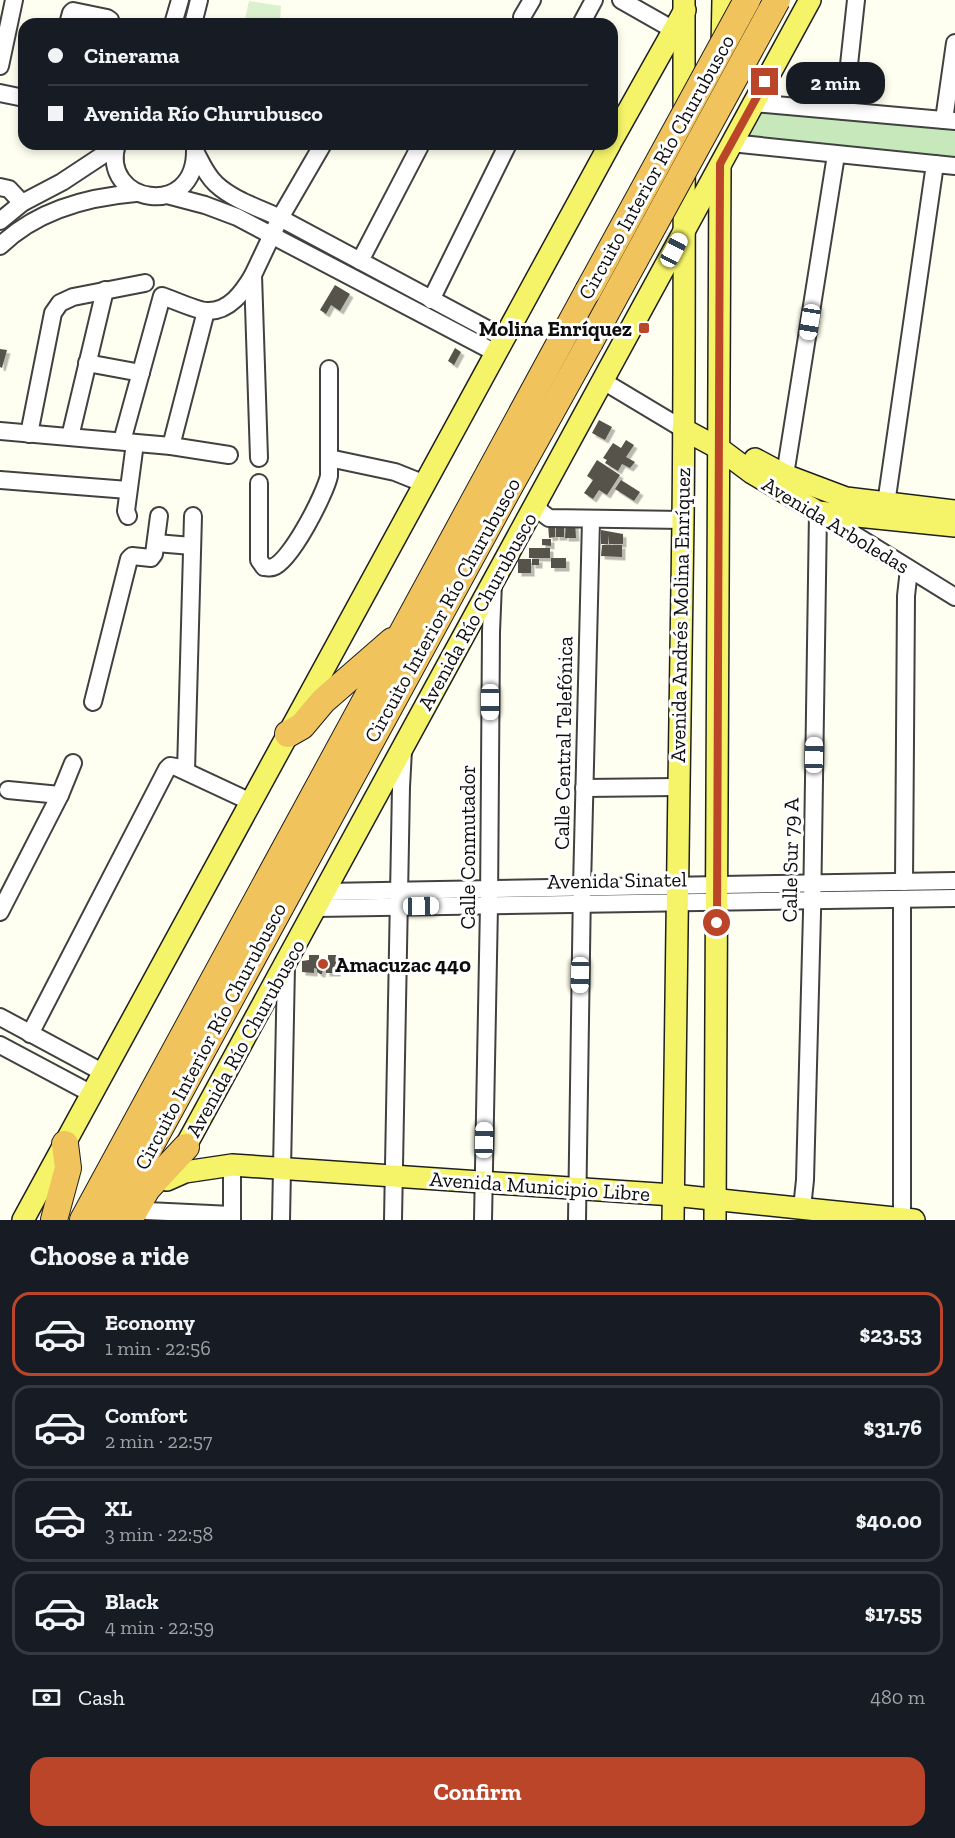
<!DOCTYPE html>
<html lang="en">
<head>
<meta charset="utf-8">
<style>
  body { margin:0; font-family:"Zilla Slab",serif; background:#20242c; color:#f1f3f6; height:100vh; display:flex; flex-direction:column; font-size:22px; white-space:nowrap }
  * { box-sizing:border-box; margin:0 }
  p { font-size:20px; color:#9ea1a6 }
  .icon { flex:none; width:33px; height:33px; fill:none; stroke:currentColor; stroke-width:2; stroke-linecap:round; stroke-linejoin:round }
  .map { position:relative; height:1220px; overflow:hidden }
  .sheet { display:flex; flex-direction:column; background:#171b24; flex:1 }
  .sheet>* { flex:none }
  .banner { position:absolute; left:18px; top:18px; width:600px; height:132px; border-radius:18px; box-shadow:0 3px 9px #0003; display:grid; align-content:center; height:132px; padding:0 30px; background:#171b24 }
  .end { position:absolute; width:27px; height:27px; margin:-14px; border:8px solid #bb4529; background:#fff; box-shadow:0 0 0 3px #fff }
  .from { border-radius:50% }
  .bubble { position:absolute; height:42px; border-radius:18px; background:#171b24; box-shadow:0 3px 9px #0003; font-size:20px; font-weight:800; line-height:42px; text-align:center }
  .car { position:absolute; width:18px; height:36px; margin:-18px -9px; border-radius:8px; box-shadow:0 0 4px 2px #0007; background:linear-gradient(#fff 24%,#345 0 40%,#fff 0 76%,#345 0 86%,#fff 0) }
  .banner b { display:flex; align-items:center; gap:21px; height:57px; font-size:22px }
  .banner b+b { border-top:2px solid #363941 }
  .banner i { width:15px; height:15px; background:#f1f3f6 }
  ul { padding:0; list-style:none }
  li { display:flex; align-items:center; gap:18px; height:84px; margin:0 12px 9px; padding:0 18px; border:3px solid #363941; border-radius:18px }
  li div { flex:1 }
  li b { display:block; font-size:22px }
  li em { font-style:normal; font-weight:800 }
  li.current { border-color:#bb4529 }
  li>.icon { width:54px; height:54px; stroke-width:1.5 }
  h2 { padding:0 30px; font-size:27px; line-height:72px }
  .pay { display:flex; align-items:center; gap:15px; height:66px; padding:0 30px; font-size:22px }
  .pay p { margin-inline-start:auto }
  .button { display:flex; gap:12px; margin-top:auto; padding:12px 30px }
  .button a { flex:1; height:69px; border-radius:18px; background:#bb4529; color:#fff; font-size:24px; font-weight:800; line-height:69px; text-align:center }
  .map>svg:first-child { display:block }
</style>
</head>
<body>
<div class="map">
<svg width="955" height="1220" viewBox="0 0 955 1220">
  <defs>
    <filter id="shadow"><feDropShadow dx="3.5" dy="3.5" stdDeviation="0" flood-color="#0004"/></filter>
  </defs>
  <rect width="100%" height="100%" fill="#fefff0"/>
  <polygon fill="#c7e8ba" points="759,105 955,125 955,161 745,141"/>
  <polygon fill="#dbf0cc" points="249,1 281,6 280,24 244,24"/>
  <g fill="#57524b" filter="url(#shadow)">
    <polygon points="335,285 350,294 340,311 331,305 326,314 320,310"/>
    <polygon points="455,348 461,352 454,365 448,361"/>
    <polygon points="0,349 7,350 2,368 0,367"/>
    <polygon points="599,420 612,427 605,440 592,433"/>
    <polygon points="626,440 634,445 626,457 635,462 630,468 622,464 618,471 605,463 607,460 603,458 613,443 621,448"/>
    <polygon points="597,460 620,475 607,495 599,490 593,499 584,493 593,480 587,476"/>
    <polygon points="621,480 640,492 634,501 615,489"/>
    <rect x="556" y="520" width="8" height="17"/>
    <polygon points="566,521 575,521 576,538 565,538"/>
    <polygon points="548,524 555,524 555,537 549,538"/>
    <polygon points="601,530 623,534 623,544 609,544 608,535 608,544 601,544"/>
    <polygon points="542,539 551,539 551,546 542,545"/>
    <polygon points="602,545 622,545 622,557 601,556"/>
    <rect x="529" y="548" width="21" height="10"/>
    <rect x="551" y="558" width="15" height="10"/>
    <rect x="518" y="559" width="13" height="14"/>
    <rect x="532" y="559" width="7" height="6"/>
    <polygon points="309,955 319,955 319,961 328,960 328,955 336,955 337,961 344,961 344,967 337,968 337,973 326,973 326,968 323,968 322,974 320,974 317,972 317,969 314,968 314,973 302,972 302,961 309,960"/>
  </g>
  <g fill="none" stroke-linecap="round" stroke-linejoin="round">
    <defs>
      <g id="minor">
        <polyline points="621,0 672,29"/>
        <polyline points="522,17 532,0"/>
        <polyline points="68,24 71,13 73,11 107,18 110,20 110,24"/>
        <polyline points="173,24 180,0"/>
        <polyline points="193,24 199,0"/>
        <polyline points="581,24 594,0"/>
        <polyline points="0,66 14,0"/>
        <polyline points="0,93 24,98"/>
        <polyline points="753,103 955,121"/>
        <polyline points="844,111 856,0"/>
        <polyline points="944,120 955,43"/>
        <polyline points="731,143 955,166"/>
        <path d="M117,144C99,203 196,221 195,150"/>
        <path d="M195,151C201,162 206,175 216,184C233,200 259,208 280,218L504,338"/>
        <polyline points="0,187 9,189 22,203"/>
        <polyline points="167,195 205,205 237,217 496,353"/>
        <polyline points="0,221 22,203 62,182 115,147"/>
        <path d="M0,246C36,211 87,197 136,193"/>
        <polyline points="360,261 421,144"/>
        <polyline points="431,300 508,144"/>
        <polyline points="87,363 141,373"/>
        <polyline points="603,381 683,429"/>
        <polyline points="0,431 171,446 229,455"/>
        <polyline points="29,434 53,313 60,303 73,297 145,283"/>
        <polyline points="70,437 105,290"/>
        <path d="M122,441L162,296C172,299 197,311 207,311C229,312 243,292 253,275"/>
        <polyline points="171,446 206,311"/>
        <polyline points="259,458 253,275 280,218 323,144"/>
        <polyline points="329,458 395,472 425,484"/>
        <polyline points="785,475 836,155"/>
        <polyline points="0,480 128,490"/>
        <path d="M259,483V560L264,567C267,567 270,568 273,567C291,561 325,494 329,476V369"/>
        <polyline points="536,503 541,512 549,518 683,520"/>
        <polyline points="886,504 935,164"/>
        <polyline points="821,514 955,597"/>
        <polyline points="128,516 126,511 135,443"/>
        <polyline points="156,543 192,546"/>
        <polyline points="93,702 129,559 132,556 151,558 154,554 159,516"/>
        <polyline points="186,771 193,516"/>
        <polyline points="584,788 677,787"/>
        <polyline points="8,790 60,795"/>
        <polyline points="904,882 906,596 909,569"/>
        <polyline points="325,892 955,881"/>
        <polyline points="902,899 902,1219"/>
        <polyline points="316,908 955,898"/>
        <polyline points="0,912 60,795 73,763"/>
        <polyline points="0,1017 104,1073"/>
        <polyline points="30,1034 167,769 170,766 176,767 251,802"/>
        <polyline points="0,1045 92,1094"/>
        <polyline points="802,1208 805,1180 812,913 818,512"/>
        <polyline points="147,1211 232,1215"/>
        <polyline points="232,1220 232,1165"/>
        <polyline points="281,1220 286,966"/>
        <polyline points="393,1220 401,787 403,750"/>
        <polyline points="483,1220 489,905 491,632 493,583"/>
        <polyline points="577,1220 582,887 591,520"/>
      </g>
      <g id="major">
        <polyline points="722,47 723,0"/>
        <polyline points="612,140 685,10"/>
        <polyline points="683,429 720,449 752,473 818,512 955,526"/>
        <polyline points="755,459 785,475 846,498 955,511"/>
        <polyline points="178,1160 810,0"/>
        <polyline points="167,1180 185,1172 232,1165 673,1195 914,1220"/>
        <polyline points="23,1220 610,144"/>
        <path d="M673,1220C675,987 680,754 683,521C685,347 684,174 684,0"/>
        <polyline points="715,1220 720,169"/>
      </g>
      <g id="highway">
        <polyline points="288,734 302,726 323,701 392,641"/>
        <polyline points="54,1220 68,1168 65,1144"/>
        <polyline points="83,1220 588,291"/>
        <polyline points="110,1220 511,484 590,342"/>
        <polyline points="129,1220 147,1189 186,1147"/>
      </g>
    </defs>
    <use href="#minor" stroke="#414141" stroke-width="20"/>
    <use href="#major" stroke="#1f1f1f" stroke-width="24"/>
    <use href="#highway" stroke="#1f1f1f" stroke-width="28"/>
    <use href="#minor" stroke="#fff" stroke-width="16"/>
    <use href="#major" stroke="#f5f469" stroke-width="21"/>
    <use href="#highway" stroke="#f0c35c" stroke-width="26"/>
    <defs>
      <g id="highway-bridge">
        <polyline points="588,291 747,0"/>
        <polyline points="590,342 777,0"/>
      </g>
    </defs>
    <use href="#highway-bridge" stroke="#1f1f1f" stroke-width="28" stroke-linecap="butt"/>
    <use href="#highway-bridge" stroke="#f0c35c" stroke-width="26"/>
  </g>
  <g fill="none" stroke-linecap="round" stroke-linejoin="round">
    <polyline stroke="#bb4529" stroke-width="8" points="717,923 720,164 765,82"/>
  </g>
  <g fill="#bb4529" stroke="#fff" stroke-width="2">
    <rect x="638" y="322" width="12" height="12" rx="3"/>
    <circle cx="323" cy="964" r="6"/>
  </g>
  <g text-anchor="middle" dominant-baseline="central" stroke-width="6" stroke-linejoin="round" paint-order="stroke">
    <g font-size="21" fill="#0e0e0e" stroke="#fff">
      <text transform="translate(656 167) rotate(-61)">Circuito Interior Río Churubusco</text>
      <text transform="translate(836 525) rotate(31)">Avenida Arboledas</text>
      <text transform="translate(442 610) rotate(-61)">Circuito Interior Río Churubusco</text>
      <text transform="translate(477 611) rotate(-61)">Avenida Río Churubusco</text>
      <text transform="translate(680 615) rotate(-89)">Avenida Andrés Molina Enríquez</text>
      <text transform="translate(563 743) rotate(-89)">Calle Central Telefónica</text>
      <text transform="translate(467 847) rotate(-90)">Calle Conmutador</text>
      <text transform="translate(790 860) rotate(-89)">Calle Sur 79 A</text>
      <text transform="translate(617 880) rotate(-1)">Avenida Sinatel</text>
      <text transform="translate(210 1036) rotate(-62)">Circuito Interior Río Churubusco</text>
      <text transform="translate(245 1038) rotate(-61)">Avenida Río Churubusco</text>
      <text transform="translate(540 1186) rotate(4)">Avenida Municipio Libre</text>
    </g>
    <g font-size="21" font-weight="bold" fill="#0e0e0e" stroke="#fff" text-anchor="end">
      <text x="632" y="328">Molina Enríquez</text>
      <text x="335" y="964" text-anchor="start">Amacuzac 440</text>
    </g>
  </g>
</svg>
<i class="end from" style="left:717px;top:923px"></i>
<i class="end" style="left:765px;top:82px"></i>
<div class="bubble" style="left:786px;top:62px;width:99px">2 min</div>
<i class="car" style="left:674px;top:250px;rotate:28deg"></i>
<i class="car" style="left:810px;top:322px;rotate:189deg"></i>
<i class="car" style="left:490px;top:702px;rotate:180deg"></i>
<i class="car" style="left:814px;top:755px;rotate:1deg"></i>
<i class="car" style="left:421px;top:906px;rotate:89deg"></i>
<i class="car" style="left:580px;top:975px;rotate:181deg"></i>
<i class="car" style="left:484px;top:1140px;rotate:1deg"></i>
<div class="banner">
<b><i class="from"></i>Cinerama</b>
<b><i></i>Avenida Río Churubusco</b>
</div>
</div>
<section class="sheet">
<h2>Choose a ride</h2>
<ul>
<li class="current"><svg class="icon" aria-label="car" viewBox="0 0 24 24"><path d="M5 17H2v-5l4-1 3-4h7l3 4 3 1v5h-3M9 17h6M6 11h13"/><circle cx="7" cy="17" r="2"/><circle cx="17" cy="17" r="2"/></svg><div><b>Economy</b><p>1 min · 22:56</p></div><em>$23.53</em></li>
<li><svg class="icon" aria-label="car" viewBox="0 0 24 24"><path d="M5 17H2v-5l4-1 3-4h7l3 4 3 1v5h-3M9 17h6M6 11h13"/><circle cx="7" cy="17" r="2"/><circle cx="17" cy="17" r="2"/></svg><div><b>Comfort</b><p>2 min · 22:57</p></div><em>$31.76</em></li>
<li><svg class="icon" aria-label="car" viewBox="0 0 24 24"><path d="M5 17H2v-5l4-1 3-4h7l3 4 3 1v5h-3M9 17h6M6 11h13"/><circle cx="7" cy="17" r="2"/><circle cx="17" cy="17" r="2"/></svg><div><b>XL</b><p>3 min · 22:58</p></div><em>$40.00</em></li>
<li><svg class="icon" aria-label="car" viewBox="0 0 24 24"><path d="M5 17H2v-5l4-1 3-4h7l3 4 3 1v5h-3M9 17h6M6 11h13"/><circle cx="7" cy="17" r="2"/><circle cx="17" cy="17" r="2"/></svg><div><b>Black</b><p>4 min · 22:59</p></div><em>$17.55</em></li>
</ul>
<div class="pay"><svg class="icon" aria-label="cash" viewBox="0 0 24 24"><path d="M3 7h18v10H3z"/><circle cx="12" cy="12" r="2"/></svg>Cash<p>480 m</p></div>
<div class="button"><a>Confirm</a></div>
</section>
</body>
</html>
